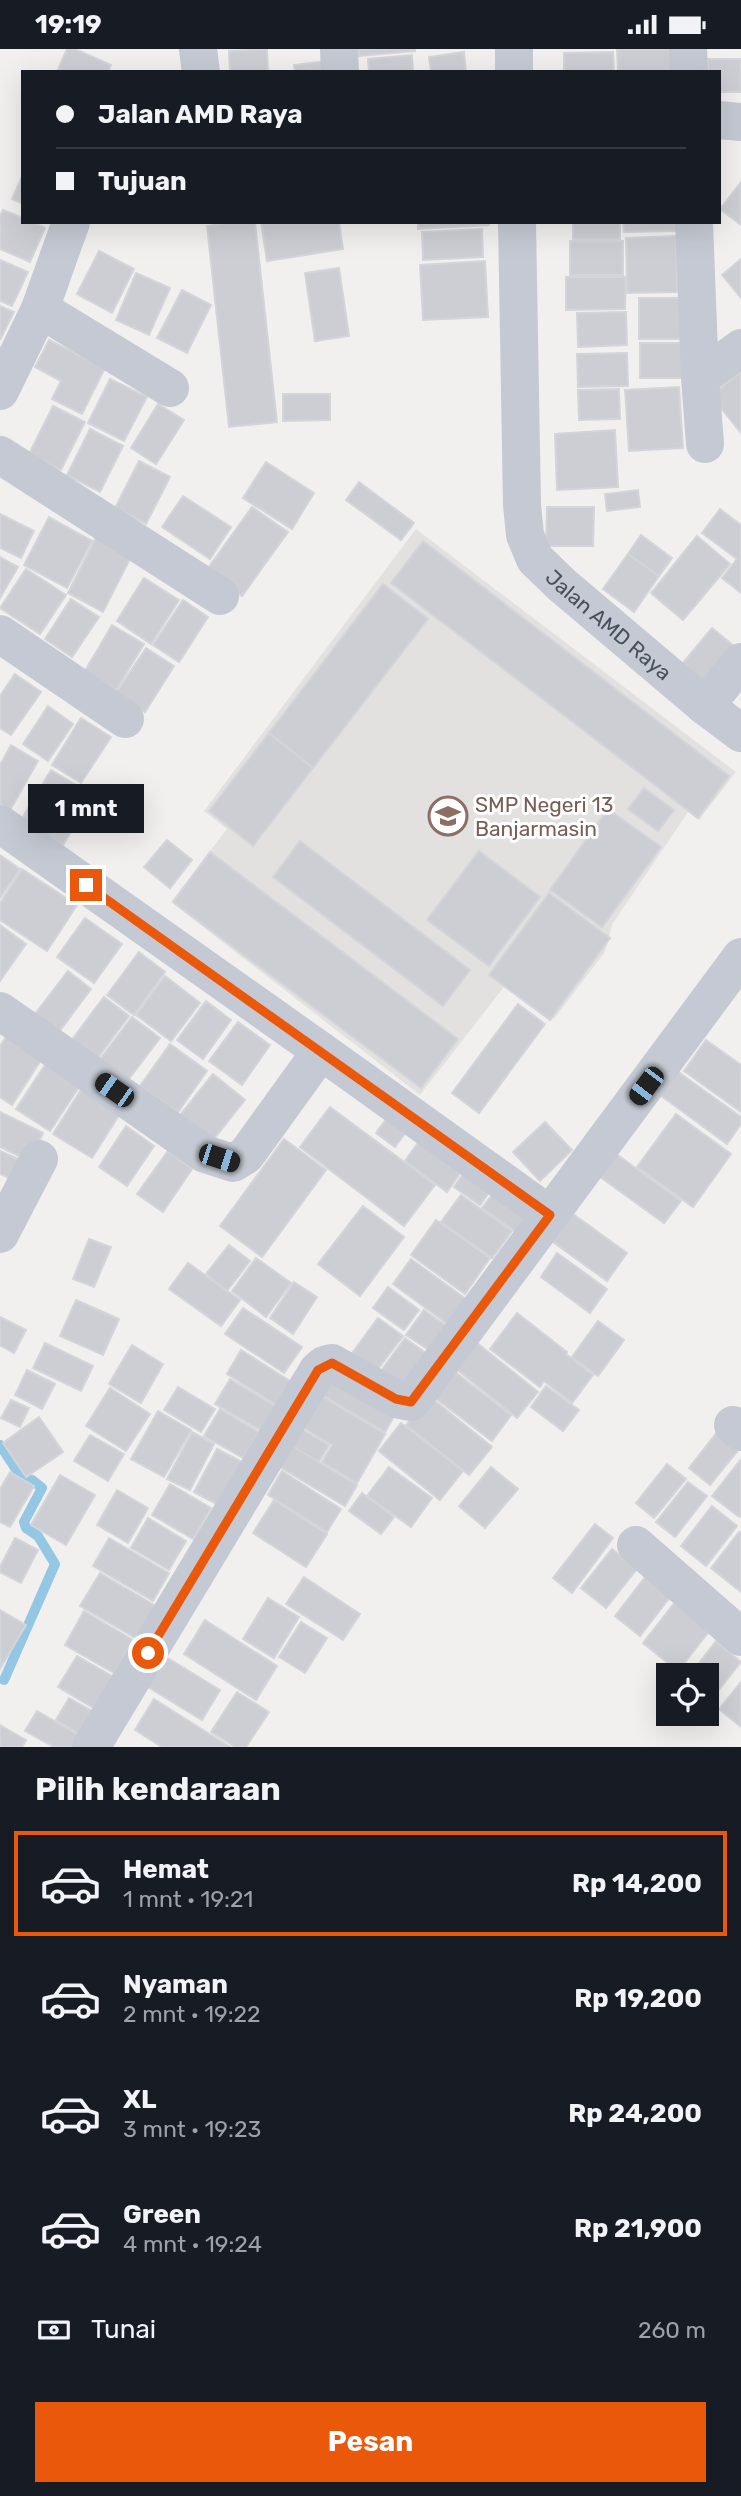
<!DOCTYPE html>
<html lang="id">
<head>
<meta charset="utf-8">
<style>
  body { margin:0; font-family:Rubik,sans-serif; background:#242831; color:#f1f3f6; height:100vh; display:flex; flex-direction:column; font-size:26px; white-space:nowrap }
  * { box-sizing:border-box; margin:0 }
  p { font-size:23px; color:#9ea1a6 }
  .icon { flex:none; width:38px; height:38px; fill:none; stroke:currentColor; stroke-width:2; stroke-linecap:round; stroke-linejoin:round }
  .map { position:relative; height:1698px; overflow:hidden }
  .details { display:flex; flex-direction:column; background:#171b24; flex:1 }
  .details>* { flex:none }
  .guide { position:absolute; left:21px; top:21px; width:700px; height:154px; border-radius:0px; box-shadow:0 7px 28px #0002; display:grid; align-content:center; height:154px; padding:0 35px; background:#171b24 }
  .buttons { position:absolute; left:656px; top:1614px; display:grid; gap:14px }
  .buttons a { display:grid; place-items:center; width:63px; height:63px; border-radius:0px; background:#171b24; box-shadow:0 7px 28px #0002; font-size:35px }
  .end { position:absolute; width:32px; height:32px; margin:-16px; border:9px solid #ea580c; background:#fff; box-shadow:0 0 0 4px #fff }
  .from { border-radius:50% }
  .bubble { position:absolute; height:49px; border-radius:0px; background:#171b24; box-shadow:0 7px 28px #0002; font-size:23px; font-weight:700; line-height:49px; text-align:center }
  .car { position:absolute; width:21px; height:42px; margin:-21px -10px; border-radius:9px; box-shadow:0 0 5px 2px #0007; background:linear-gradient(#222 24%,#8ab4d8 0 40%,#222 0 76%,#8ab4d8 0 86%,#222 0) }
  .guide b { display:flex; align-items:center; gap:24px; height:66px; font-size:26px }
  .guide b+b { border-top:2px solid #363941 }
  .guide i { width:18px; height:18px; background:#f1f3f6 }
  ul { padding:0; list-style:none }
  li { display:flex; align-items:center; gap:21px; height:105px; margin:0 14px 10px; padding:0 21px; border:4px solid transparent; border-radius:0px }
  li div { flex:1 }
  li b { display:block; font-size:26px }
  li em { font-style:normal; font-weight:700 }
  li.active { border-color:#ea580c }
  li>.icon { width:63px; height:63px; stroke-width:1.5 }
  h2 { padding:0 35px; font-size:32px; line-height:84px }
  .pay { display:flex; align-items:center; gap:18px; height:77px; padding:0 35px; font-size:26px }
  .pay p { margin-inline-start:auto }
  .cta { display:flex; gap:14px; margin-top:auto; padding:14px 35px }
  .cta a { flex:1; height:80px; border-radius:0px; background:#ea580c; color:#fff; font-size:28px; font-weight:700; line-height:80px; text-align:center }
  .status { display:flex; justify-content:space-between; align-items:center; height:49px; padding:0 35px; background:#171b24; direction:ltr }
  .status svg { height:19px; fill:currentColor }
  .map>svg:first-child { display:block }
</style>
</head>
<body>
<div class="status"><b>19:19</b><svg viewBox="0 0 49 12"><path d="M0 12V9h3v3zM5 12V6h3v6zM10 12V3h3v9zM15 12V0h3v12zM26 1h20v11H26zM47 4h2v5h-2z"/></svg></div>
<div class="map">
<svg width="741" height="1698" viewBox="0 0 741 1698">
  <rect width="100%" height="100%" fill="#f2f0ef"/>
  <polygon fill="#e2e1e0" points="416,480 736,723 699,771 688,763 613,874 605,903 554,970 507,934 420,1046 171,853 227,780 204,762"/>
  <g fill="none" stroke-linecap="round" stroke-linejoin="round">
    <polyline stroke="#93c7e4" stroke-width="10" points="0,1396 21,1428 32,1431 42,1439 24,1473 26,1479 38,1487 55,1515 4,1631"/>
  </g>
  <g fill="#cdced3" stroke="#d4d5da" stroke-width="2">
    <polygon points="67,0 75,0 111,16 108,23 57,23"/>
    <polygon points="267,0 268,23 230,23 229,2"/>
    <polygon points="358,0 415,0 415,2 359,7"/>
    <polygon points="617,0 675,0 676,23 618,23"/>
    <polygon points="464,3 466,23 431,23 429,8"/>
    <polygon points="613,3 614,23 564,23 564,4"/>
    <polygon points="412,6 413,23 369,23 368,10"/>
    <polygon points="708,10 741,10 741,43 719,43 719,23 708,23"/>
    <polygon points="326,12 327,23 295,23 294,16"/>
    <polygon points="23,125 23,155 12,150"/>
    <polygon points="741,133 741,176 720,160"/>
    <polygon points="3,161 23,169 23,173 32,173 45,179 30,213 0,200 0,167"/>
    <polygon points="234,173 255,173 277,373 229,378 207,177"/>
    <polygon points="261,173 339,173 343,200 267,212"/>
    <polygon points="418,173 488,173 489,176 418,180"/>
    <rect x="573" y="173" width="47" height="17"/>
    <polygon points="623,173 679,173 679,182 624,183"/>
    <polygon points="482,180 483,208 423,211 422,183"/>
    <polygon points="676,187 677,243 627,244 626,189"/>
    <rect x="570" y="192" width="53" height="34"/>
    <polygon points="99,202 134,220 112,264 77,245"/>
    <polygon points="741,210 741,249 722,226"/>
    <polygon points="0,211 28,223 12,257 0,252"/>
    <polygon points="485,212 488,268 423,271 420,216"/>
    <polygon points="339,219 349,287 315,292 305,224"/>
    <polygon points="136,224 170,239 149,286 116,271"/>
    <polygon points="566,228 626,228 625,260 566,261"/>
    <polygon points="182,241 211,256 187,304 157,289"/>
    <rect x="639" y="249" width="42" height="41"/>
    <polygon points="0,257 14,263 0,291"/>
    <polygon points="626,263 627,296 578,298 577,264"/>
    <polygon points="49,291 105,319 82,365 52,350 61,332 35,318"/>
    <rect x="640" y="294" width="42" height="35"/>
    <polygon points="627,304 628,337 578,338 577,305"/>
    <polygon points="741,322 741,384 711,347"/>
    <polygon points="110,330 147,348 124,392 88,374"/>
    <polygon points="679,338 683,399 629,402 625,341"/>
    <polygon points="619,340 620,370 579,371 578,341"/>
    <polygon points="283,345 330,345 330,371 283,372"/>
    <polygon points="158,355 184,371 156,415 131,399"/>
    <polygon points="53,357 85,373 61,421 29,405"/>
    <polygon points="90,380 123,397 100,443 67,426"/>
    <polygon points="615,381 618,438 557,441 555,385"/>
    <polygon points="139,412 170,428 146,475 115,459"/>
    <polygon points="266,413 314,444 292,480 243,449"/>
    <polygon points="359,433 414,474 401,491 346,451"/>
    <polygon points="638,441 640,458 607,462 605,445"/>
    <polygon points="183,447 231,478 210,510 162,478"/>
    <polygon points="252,458 288,483 242,547 206,522"/>
    <polygon points="547,458 594,458 593,497 546,497"/>
    <polygon points="720,460 741,476 741,544 722,529 737,510 702,484"/>
    <polygon points="0,465 34,482 21,509 0,499"/>
    <polygon points="49,468 92,492 67,539 24,516"/>
    <polygon points="97,486 133,504 103,563 68,544"/>
    <polygon points="641,486 672,509 659,527 628,505"/>
    <polygon points="697,487 730,515 683,571 651,544"/>
    <polygon points="423,492 729,727 698,769 391,534"/>
    <polygon points="628,505 659,527 634,563 603,540"/>
    <polygon points="0,508 18,518 0,549"/>
    <polygon points="26,520 66,546 40,585 0,559"/>
    <polygon points="144,529 179,551 151,595 117,572"/>
    <polygon points="383,535 428,570 313,719 269,684"/>
    <polygon points="71,550 99,568 72,608 45,590"/>
    <polygon points="183,551 208,568 179,613 153,596"/>
    <polygon points="112,576 144,595 116,641 85,622"/>
    <polygon points="712,579 735,598 706,634 682,615"/>
    <polygon points="146,599 174,617 145,663 116,644"/>
    <polygon points="15,625 41,643 11,686 0,679 0,647"/>
    <polygon points="48,657 73,675 48,712 23,695"/>
    <polygon points="81,669 111,688 81,734 52,716"/>
    <polygon points="269,684 313,719 253,797 209,762"/>
    <polygon points="11,696 38,712 10,761 0,755 0,716"/>
    <polygon points="51,721 93,746 63,796 21,771"/>
    <polygon points="644,739 674,761 658,782 628,760"/>
    <polygon points="608,760 661,798 602,878 550,841"/>
    <polygon points="167,791 192,811 170,839 144,818"/>
    <polygon points="300,792 470,921 443,957 273,828"/>
    <polygon points="479,802 540,848 489,917 427,871"/>
    <polygon points="210,803 458,990 421,1039 173,853"/>
    <polygon points="0,806 20,820 0,849"/>
    <polygon points="22,820 77,856 47,902 0,871 0,854"/>
    <polygon points="549,844 610,889 550,971 489,926"/>
    <polygon points="85,869 122,895 94,934 57,908"/>
    <polygon points="0,876 26,895 0,932"/>
    <polygon points="139,903 165,923 134,966 107,946"/>
    <polygon points="68,922 91,940 59,983 35,965"/>
    <polygon points="165,927 200,954 171,992 136,966"/>
    <polygon points="104,948 129,967 96,1011 71,992"/>
    <polygon points="206,952 231,971 203,1010 177,991"/>
    <polygon points="518,955 545,975 479,1064 452,1044"/>
    <polygon points="132,968 160,989 128,1031 100,1010"/>
    <polygon points="238,973 270,996 242,1036 209,1012"/>
    <polygon points="6,988 41,1011 12,1056 0,1048 0,997"/>
    <polygon points="706,991 741,1016 741,1063 684,1022"/>
    <polygon points="170,995 207,1022 178,1063 140,1037"/>
    <polygon points="45,1016 79,1038 50,1082 16,1060"/>
    <polygon points="677,1022 741,1068 741,1075 727,1095 660,1046"/>
    <polygon points="213,1025 245,1051 213,1091 180,1066"/>
    <polygon points="82,1039 121,1063 92,1109 53,1085"/>
    <polygon points="330,1058 435,1136 404,1177 300,1098"/>
    <polygon points="392,1062 411,1076 395,1098 376,1084"/>
    <polygon points="0,1063 43,1084 29,1112 0,1098"/>
    <polygon points="676,1065 731,1105 693,1158 637,1118"/>
    <polygon points="545,1073 572,1101 540,1132 513,1103"/>
    <polygon points="126,1077 154,1097 127,1137 99,1118"/>
    <polygon points="423,1087 465,1117 447,1143 405,1112"/>
    <polygon points="284,1090 326,1121 262,1208 220,1177"/>
    <polygon points="0,1102 25,1113 16,1132 0,1125"/>
    <polygon points="168,1102 192,1120 163,1163 137,1145"/>
    <polygon points="612,1102 681,1152 664,1174 596,1125"/>
    <polygon points="469,1117 495,1135 480,1156 454,1138"/>
    <polygon points="498,1138 538,1166 523,1188 482,1159"/>
    <polygon points="461,1146 512,1182 492,1209 441,1173"/>
    <polygon points="363,1157 404,1188 360,1247 318,1215"/>
    <polygon points="573,1165 627,1204 607,1232 553,1193"/>
    <polygon points="436,1171 490,1209 465,1245 411,1206"/>
    <polygon points="89,1190 111,1198 94,1238 73,1230"/>
    <polygon points="229,1196 250,1212 227,1242 206,1225"/>
    <polygon points="557,1204 607,1240 590,1264 541,1228"/>
    <polygon points="256,1209 291,1234 266,1268 232,1242"/>
    <polygon points="411,1210 470,1253 452,1278 393,1235"/>
    <polygon points="188,1214 240,1251 221,1277 169,1240"/>
    <polygon points="294,1233 317,1248 293,1285 270,1269"/>
    <polygon points="388,1238 419,1261 404,1281 373,1259"/>
    <polygon points="76,1251 119,1270 103,1306 60,1287"/>
    <polygon points="243,1259 302,1298 284,1324 225,1285"/>
    <polygon points="424,1261 455,1283 438,1307 406,1286"/>
    <polygon points="517,1264 567,1303 566,1305 593,1326 572,1354 544,1332 540,1338 490,1300"/>
    <polygon points="0,1268 26,1281 14,1304 0,1296"/>
    <polygon points="378,1269 403,1287 374,1325 350,1307"/>
    <polygon points="598,1272 624,1291 598,1327 572,1308"/>
    <polygon points="405,1289 434,1310 404,1351 375,1330"/>
    <polygon points="476,1293 538,1343 517,1369 455,1319"/>
    <polygon points="45,1294 93,1317 81,1342 33,1319"/>
    <polygon points="132,1296 163,1315 141,1354 109,1335"/>
    <polygon points="241,1301 293,1334 278,1357 227,1325"/>
    <polygon points="450,1319 511,1366 492,1392 430,1345"/>
    <polygon points="327,1320 397,1362 385,1383 314,1341"/>
    <polygon points="27,1321 55,1335 42,1360 15,1346"/>
    <polygon points="230,1330 277,1358 262,1382 215,1355"/>
    <polygon points="546,1337 579,1361 563,1382 531,1358"/>
    <polygon points="178,1338 215,1360 201,1383 164,1361"/>
    <polygon points="110,1339 150,1365 126,1402 86,1377"/>
    <polygon points="429,1347 492,1398 469,1426 406,1376"/>
    <polygon points="323,1348 385,1385 357,1434 322,1413 332,1396 304,1379"/>
    <polygon points="11,1351 29,1359 20,1378 1,1369"/>
    <polygon points="220,1360 259,1383 243,1409 204,1387"/>
    <polygon points="158,1362 191,1381 164,1428 131,1410"/>
    <polygon points="39,1368 63,1403 26,1428 3,1394"/>
    <polygon points="401,1374 463,1422 440,1451 379,1402"/>
    <polygon points="298,1378 329,1396 319,1413 288,1395"/>
    <polygon points="718,1382 740,1399 710,1436 689,1419"/>
    <polygon points="192,1383 214,1395 190,1441 167,1430"/>
    <polygon points="90,1386 124,1405 108,1432 74,1412"/>
    <polygon points="290,1396 357,1436 345,1457 278,1417"/>
    <polygon points="217,1400 244,1414 220,1457 194,1443"/>
    <polygon points="741,1410 741,1466 739,1468 712,1447"/>
    <polygon points="667,1415 686,1430 654,1469 636,1454"/>
    <polygon points="389,1418 432,1449 411,1478 367,1447"/>
    <polygon points="491,1418 518,1440 485,1479 459,1457"/>
    <polygon points="282,1422 341,1460 327,1483 268,1446"/>
    <polygon points="10,1423 34,1437 10,1478 0,1473 0,1440"/>
    <polygon points="60,1426 95,1446 66,1496 31,1476"/>
    <polygon points="688,1433 707,1447 675,1488 656,1473"/>
    <polygon points="170,1435 211,1459 193,1490 152,1466"/>
    <polygon points="117,1441 148,1459 128,1494 97,1476"/>
    <polygon points="362,1444 394,1468 381,1485 349,1462"/>
    <polygon points="274,1451 327,1485 306,1518 253,1484"/>
    <polygon points="712,1457 737,1477 706,1517 681,1497"/>
    <polygon points="148,1469 186,1492 169,1521 131,1499"/>
    <polygon points="595,1475 613,1489 572,1544 553,1529"/>
    <polygon points="739,1483 741,1484 741,1543 711,1519"/>
    <polygon points="15,1489 38,1501 21,1534 0,1523 0,1518"/>
    <polygon points="109,1489 169,1524 153,1552 93,1517"/>
    <polygon points="612,1500 637,1520 606,1559 581,1539"/>
    <polygon points="100,1524 156,1557 137,1590 80,1557"/>
    <polygon points="646,1527 671,1547 640,1587 615,1567"/>
    <polygon points="304,1528 360,1565 343,1591 286,1555"/>
    <polygon points="268,1549 299,1568 274,1609 243,1590"/>
    <polygon points="676,1552 711,1580 678,1622 643,1594"/>
    <polygon points="0,1561 26,1576 0,1620"/>
    <polygon points="84,1562 133,1591 114,1624 65,1596"/>
    <polygon points="205,1571 277,1617 256,1651 184,1605"/>
    <polygon points="301,1573 327,1589 305,1624 279,1608"/>
    <polygon points="716,1592 741,1613 710,1652 707,1649 707,1626 690,1626"/>
    <polygon points="161,1605 220,1641 202,1671 143,1635"/>
    <polygon points="77,1607 114,1628 95,1660 58,1638"/>
    <polygon points="741,1633 741,1678 719,1660"/>
    <polygon points="237,1643 269,1663 246,1698 235,1698 211,1683"/>
    <polygon points="69,1649 99,1666 87,1689 56,1671"/>
    <polygon points="154,1650 230,1698 162,1698 135,1681"/>
    <polygon points="37,1662 79,1686 72,1698 54,1698 25,1682"/>
    <polygon points="0,1676 26,1691 22,1698 0,1698"/>
  </g>
  <g fill="none" stroke-linecap="round" stroke-linejoin="round">
    <g stroke="#c4c9d3" stroke-width="38">
      <polyline points="198,0 201,23"/>
      <polyline points="339,0 340,23"/>
      <polyline points="514,0 514,23"/>
      <polyline points="688,0 689,23"/>
      <polyline points="719,71 741,73"/>
      <path id="s1" d="M517,173L522,456L525,486L535,510L562,536L705,657L741,684"/>
      <polyline points="694,173 700,329"/>
      <polyline points="40,260 170,339"/>
      <polyline points="0,342 40,260 71,173"/>
      <polyline points="705,395 700,329 741,299"/>
      <polyline points="0,406 220,547"/>
      <polyline points="0,585 125,670"/>
      <polyline points="705,657 741,613"/>
      <polyline points="0,775 321,1002"/>
      <polyline points="0,962 205,1105 233,1114 246,1106 321,1002 550,1166"/>
      <polyline points="0,1185 39,1110"/>
      <polyline points="733,1376 741,1383"/>
      <polyline points="636,1496 741,1588"/>
      <polyline points="91,1698 318,1321 324,1316 332,1314 396,1350 411,1353 741,908"/>
    </g>
  </g>
  <g fill="none" stroke-linecap="round" stroke-linejoin="round">
    <polyline stroke="#ea580c" stroke-width="9" points="86,836 550,1166 411,1353 396,1350 332,1314 318,1321 148,1604"/>
  </g>
  <defs>
    <symbol id="school-ring" viewBox="-11 -11 22 22"><circle r="9.5" fill="#fff" stroke="#8d6e63" stroke-width="1.5"/><path d="M0-5L7-2L0 1L-7-2ZM-4 1L0 2.5L4 1V4Q0 6-4 4Z" fill="#8d6e63"/></symbol>
  </defs>
  <g fill-rule="evenodd">
    <use href="#school-ring" x="426" y="745" width="44" height="44"/>
  </g>
  <g text-anchor="middle" dominant-baseline="central" stroke-width="6" stroke-linejoin="round" paint-order="stroke">
    <g font-size="21" fill="#49505b" stroke="#fff">
      <text stroke="none"><textPath href="#s1" startOffset="438">Jalan AMD Raya</textPath></text>
    </g>
    <g font-size="21" fill="#785e54" stroke="#fff" text-anchor="start">
      <text x="475" y="755">SMP Negeri 13<tspan x="475" dy="24">Banjarmasin</tspan></text>
    </g>
  </g>
</svg>
<div class="buttons">
<a><svg class="icon" aria-label="locate" viewBox="0 0 24 24"><circle cx="12" cy="12" r="6"/><path d="M12 2v4M12 18v4M2 12h4M18 12h4"/></svg></a>
</div>
<i class="end from" style="left:148px;top:1604px"></i>
<i class="end" style="left:86px;top:836px"></i>
<div class="bubble" style="left:28px;top:735px;width:116px">1 mnt</div>
<i class="car" style="left:646px;top:1037px;rotate:217deg"></i>
<i class="car" style="left:114px;top:1041px;rotate:305deg"></i>
<i class="car" style="left:219px;top:1109px;rotate:108deg"></i>
<div class="guide">
<b><i class="from"></i>Jalan AMD Raya</b>
<b><i></i>Tujuan</b>
</div>
</div>
<section class="details">
<h2>Pilih kendaraan</h2>
<ul>
<li class="active"><svg class="icon" aria-label="car" viewBox="0 0 24 24"><path d="M5 17H2v-5l4-1 3-4h7l3 4 3 1v5h-3M9 17h6M6 11h13"/><circle cx="7" cy="17" r="2"/><circle cx="17" cy="17" r="2"/></svg><div><b>Hemat</b><p>1 mnt · 19:21</p></div><em>Rp 14,200</em></li>
<li><svg class="icon" aria-label="car" viewBox="0 0 24 24"><path d="M5 17H2v-5l4-1 3-4h7l3 4 3 1v5h-3M9 17h6M6 11h13"/><circle cx="7" cy="17" r="2"/><circle cx="17" cy="17" r="2"/></svg><div><b>Nyaman</b><p>2 mnt · 19:22</p></div><em>Rp 19,200</em></li>
<li><svg class="icon" aria-label="car" viewBox="0 0 24 24"><path d="M5 17H2v-5l4-1 3-4h7l3 4 3 1v5h-3M9 17h6M6 11h13"/><circle cx="7" cy="17" r="2"/><circle cx="17" cy="17" r="2"/></svg><div><b>XL</b><p>3 mnt · 19:23</p></div><em>Rp 24,200</em></li>
<li><svg class="icon" aria-label="car" viewBox="0 0 24 24"><path d="M5 17H2v-5l4-1 3-4h7l3 4 3 1v5h-3M9 17h6M6 11h13"/><circle cx="7" cy="17" r="2"/><circle cx="17" cy="17" r="2"/></svg><div><b>Green</b><p>4 mnt · 19:24</p></div><em>Rp 21,900</em></li>
</ul>
<div class="pay"><svg class="icon" aria-label="cash" viewBox="0 0 24 24"><path d="M3 7h18v10H3z"/><circle cx="12" cy="12" r="2"/></svg>Tunai<p>260 m</p></div>
<div class="cta"><a>Pesan</a></div>
</section>
</body>
</html>
